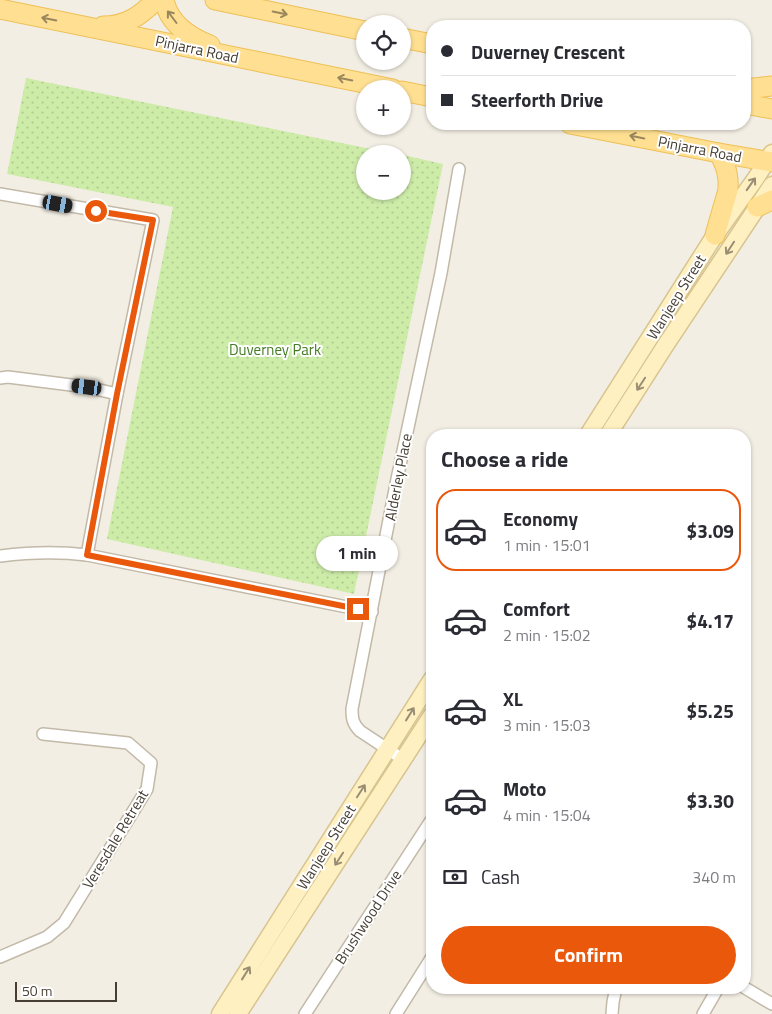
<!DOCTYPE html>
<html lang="en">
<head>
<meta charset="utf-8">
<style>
  body { margin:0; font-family:"Titillium Web",sans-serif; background:#f2f2f3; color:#2b2b33; height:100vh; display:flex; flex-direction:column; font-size:19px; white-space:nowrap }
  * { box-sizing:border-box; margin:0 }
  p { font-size:16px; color:#7c7c81 }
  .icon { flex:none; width:28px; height:28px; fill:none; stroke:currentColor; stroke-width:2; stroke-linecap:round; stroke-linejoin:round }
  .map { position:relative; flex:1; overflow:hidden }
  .panel { position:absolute; left:426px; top:429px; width:325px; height:565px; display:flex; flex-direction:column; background:#fff; border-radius:20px; box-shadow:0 1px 4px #0004 }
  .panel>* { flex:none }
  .banner { position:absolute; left:426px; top:20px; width:325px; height:110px; border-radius:20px; box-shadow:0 1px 4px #0004; display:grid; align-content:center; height:110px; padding:0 15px; background:#fff }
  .fabs { position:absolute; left:356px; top:15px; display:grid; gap:10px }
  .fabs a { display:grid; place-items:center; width:55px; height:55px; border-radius:50%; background:#fff; box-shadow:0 1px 4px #0004; font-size:25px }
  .scale { position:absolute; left:15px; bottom:12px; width:102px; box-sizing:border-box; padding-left:5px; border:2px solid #463e33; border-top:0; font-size:14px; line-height:18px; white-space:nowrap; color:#463e33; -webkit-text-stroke:4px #fff; paint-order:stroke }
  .end { position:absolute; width:22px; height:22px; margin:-11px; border:6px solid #ea580c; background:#fff; box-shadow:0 0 0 2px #fff }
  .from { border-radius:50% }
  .bubble { position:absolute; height:35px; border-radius:18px; background:#fff; box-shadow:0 1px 4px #0004; font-size:16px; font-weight:700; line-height:35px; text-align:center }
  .car { position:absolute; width:15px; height:30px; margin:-15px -8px; border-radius:6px; box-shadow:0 0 4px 1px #0007; background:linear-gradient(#222 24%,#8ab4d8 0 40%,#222 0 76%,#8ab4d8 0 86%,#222 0) }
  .banner b { display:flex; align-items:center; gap:18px; height:48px; font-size:19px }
  .banner b+b { border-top:1px solid #e1e1e2 }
  .banner i { width:12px; height:12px; background:#2b2b33 }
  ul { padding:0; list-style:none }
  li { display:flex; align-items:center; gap:15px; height:82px; margin:0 10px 8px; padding:0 5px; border:2px solid transparent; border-radius:20px }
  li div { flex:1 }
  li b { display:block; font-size:19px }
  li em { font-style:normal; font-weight:700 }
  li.current { border-color:#ea580c }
  li>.icon { width:45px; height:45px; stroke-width:1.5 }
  h2 { padding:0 15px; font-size:22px; line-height:60px }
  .pay { display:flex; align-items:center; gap:12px; height:55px; padding:0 15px; font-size:19px }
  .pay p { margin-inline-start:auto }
  .action { display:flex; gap:10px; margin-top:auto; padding:10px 15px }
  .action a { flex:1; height:58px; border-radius:30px; background:#ea580c; color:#fff; font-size:20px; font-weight:700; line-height:58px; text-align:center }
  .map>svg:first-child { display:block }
</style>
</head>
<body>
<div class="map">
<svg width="772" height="1014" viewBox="0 0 772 1014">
  <defs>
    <pattern id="grass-dots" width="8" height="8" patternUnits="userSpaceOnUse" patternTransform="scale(1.25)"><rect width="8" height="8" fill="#cdeca8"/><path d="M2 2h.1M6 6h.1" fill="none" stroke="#b1cb91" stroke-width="1.8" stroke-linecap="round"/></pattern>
  </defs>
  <rect width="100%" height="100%" fill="#f3eee3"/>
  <polygon fill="url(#grass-dots)" points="26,78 395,154 365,154 365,191 402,191 403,155 443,164 354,594 107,539 173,207 7,174"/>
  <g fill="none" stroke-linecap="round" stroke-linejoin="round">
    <defs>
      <g id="minor">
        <polyline points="0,194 153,220 117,394 87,555"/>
        <polyline points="0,378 8,377 87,387 117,394"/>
        <path d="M0,556C31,552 56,551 87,555L372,612"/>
        <path d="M404,760L360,731C353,724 352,719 352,709L397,479L441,273L459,169"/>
        <polyline points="0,957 47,937 64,923 147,789 151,763 128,743 43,734"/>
        <polyline points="745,988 772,1004"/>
        <polyline points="305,1014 430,822 432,820"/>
        <polyline points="396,1014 432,957"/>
        <polyline points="612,1014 613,1002 616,988"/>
        <polyline points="703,1014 718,988"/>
      </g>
      <g id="secondary">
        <polyline points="588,435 715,235 756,178 772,153"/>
        <polyline points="608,435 665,346 772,185"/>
        <polyline points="220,1014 432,679"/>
        <polyline points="238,1014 432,715"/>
      </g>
      <g id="primary">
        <path d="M164,0C169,23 189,37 210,45"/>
        <polyline points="215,0 365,31"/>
        <polyline points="0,9 393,89"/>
        <path d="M103,26C126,26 140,16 156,0"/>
        <polyline points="402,38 432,44"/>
        <polyline points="745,89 772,86"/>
        <polyline points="402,91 432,97"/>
        <polyline points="745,104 772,109"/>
        <polyline points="570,124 719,153 772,162"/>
        <polyline points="757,207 772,200"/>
        <path d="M715,235L728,190C729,175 726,166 719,153"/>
      </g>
    </defs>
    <use href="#minor" stroke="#c2b9a8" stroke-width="14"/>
    <use href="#secondary" stroke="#d7c48f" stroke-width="19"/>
    <use href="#primary" stroke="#eec057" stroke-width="21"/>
    <use href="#minor" stroke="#fff" stroke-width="11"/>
    <use href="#secondary" stroke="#fff0c2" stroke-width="16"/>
    <use href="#primary" stroke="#ffdf91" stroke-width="19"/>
  </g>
  <defs><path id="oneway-shaft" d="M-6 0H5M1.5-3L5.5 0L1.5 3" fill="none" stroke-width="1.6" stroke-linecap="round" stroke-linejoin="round" transform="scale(1.25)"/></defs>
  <g stroke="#99865d">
    <use href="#oneway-shaft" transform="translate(280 13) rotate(12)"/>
    <use href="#oneway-shaft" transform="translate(172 17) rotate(-127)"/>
    <use href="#oneway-shaft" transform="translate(49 19) rotate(-169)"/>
    <use href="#oneway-shaft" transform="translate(345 79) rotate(-169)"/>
    <use href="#oneway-shaft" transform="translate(637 137) rotate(-169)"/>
  </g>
  <g stroke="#998e73">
    <use href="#oneway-shaft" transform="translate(751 184) rotate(-55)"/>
    <use href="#oneway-shaft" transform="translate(730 248) rotate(123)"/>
    <use href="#oneway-shaft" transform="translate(641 384) rotate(123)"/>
    <use href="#oneway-shaft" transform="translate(410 714) rotate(-58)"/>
    <use href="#oneway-shaft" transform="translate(361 791) rotate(-57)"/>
    <use href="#oneway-shaft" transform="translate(339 859) rotate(123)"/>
    <use href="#oneway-shaft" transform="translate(246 973) rotate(-58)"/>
  </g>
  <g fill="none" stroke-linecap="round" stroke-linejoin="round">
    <polyline stroke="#ea580c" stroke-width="6" points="96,211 153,220 117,394 87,555 358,609"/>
  </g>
  <g text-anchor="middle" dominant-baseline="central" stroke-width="4" stroke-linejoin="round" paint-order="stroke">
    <g font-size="15" fill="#463e33" stroke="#fff">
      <text transform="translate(197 49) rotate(12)">Pinjarra Road</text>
      <text transform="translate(700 149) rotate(11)">Pinjarra Road</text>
      <text transform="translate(676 297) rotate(-58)">Wanjeep Street</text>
      <text transform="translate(398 477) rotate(-79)">Alderley Place</text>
      <text transform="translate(115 839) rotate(-59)">Veresdale Retreat</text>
      <text transform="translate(326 847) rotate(-58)">Wanjeep Street</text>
      <text transform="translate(368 917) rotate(-57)">Brushwood Drive</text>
    </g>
    <g font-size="15" fill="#447c22" stroke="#fff">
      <text x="275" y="349">Duverney Park</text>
    </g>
  </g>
</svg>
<div class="fabs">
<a><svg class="icon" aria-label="locate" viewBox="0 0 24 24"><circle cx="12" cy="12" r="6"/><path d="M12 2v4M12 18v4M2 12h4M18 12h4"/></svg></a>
<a>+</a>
<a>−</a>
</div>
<div class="scale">50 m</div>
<i class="end from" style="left:96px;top:211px"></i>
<i class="end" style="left:358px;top:609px"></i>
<div class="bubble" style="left:316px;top:536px;width:82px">1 min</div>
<i class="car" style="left:58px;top:204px;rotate:100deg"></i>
<i class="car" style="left:87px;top:387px;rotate:277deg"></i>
<div class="banner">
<b><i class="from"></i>Duverney Crescent</b>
<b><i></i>Steerforth Drive</b>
</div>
<section class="panel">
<h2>Choose a ride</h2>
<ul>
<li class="current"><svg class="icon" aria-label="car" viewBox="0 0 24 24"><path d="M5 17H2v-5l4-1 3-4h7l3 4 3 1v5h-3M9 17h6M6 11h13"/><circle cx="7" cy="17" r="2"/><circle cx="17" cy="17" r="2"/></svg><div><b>Economy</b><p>1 min · 15:01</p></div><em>$3.09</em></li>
<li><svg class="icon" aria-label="car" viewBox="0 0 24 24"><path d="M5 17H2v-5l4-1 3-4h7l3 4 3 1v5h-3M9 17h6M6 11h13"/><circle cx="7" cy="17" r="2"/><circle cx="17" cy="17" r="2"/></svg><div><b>Comfort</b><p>2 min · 15:02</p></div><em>$4.17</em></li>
<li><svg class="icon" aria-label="car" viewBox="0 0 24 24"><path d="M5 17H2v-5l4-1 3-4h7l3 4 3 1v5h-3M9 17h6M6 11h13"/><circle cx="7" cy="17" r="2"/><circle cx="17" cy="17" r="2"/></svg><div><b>XL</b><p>3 min · 15:03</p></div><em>$5.25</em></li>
<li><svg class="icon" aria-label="car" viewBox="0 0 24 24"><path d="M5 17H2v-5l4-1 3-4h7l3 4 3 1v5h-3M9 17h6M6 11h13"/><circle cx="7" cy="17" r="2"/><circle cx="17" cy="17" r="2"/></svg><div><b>Moto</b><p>4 min · 15:04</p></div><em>$3.30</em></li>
</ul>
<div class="pay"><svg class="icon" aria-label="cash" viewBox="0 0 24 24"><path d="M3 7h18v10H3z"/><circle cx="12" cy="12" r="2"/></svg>Cash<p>340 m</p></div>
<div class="action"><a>Confirm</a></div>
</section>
</div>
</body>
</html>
